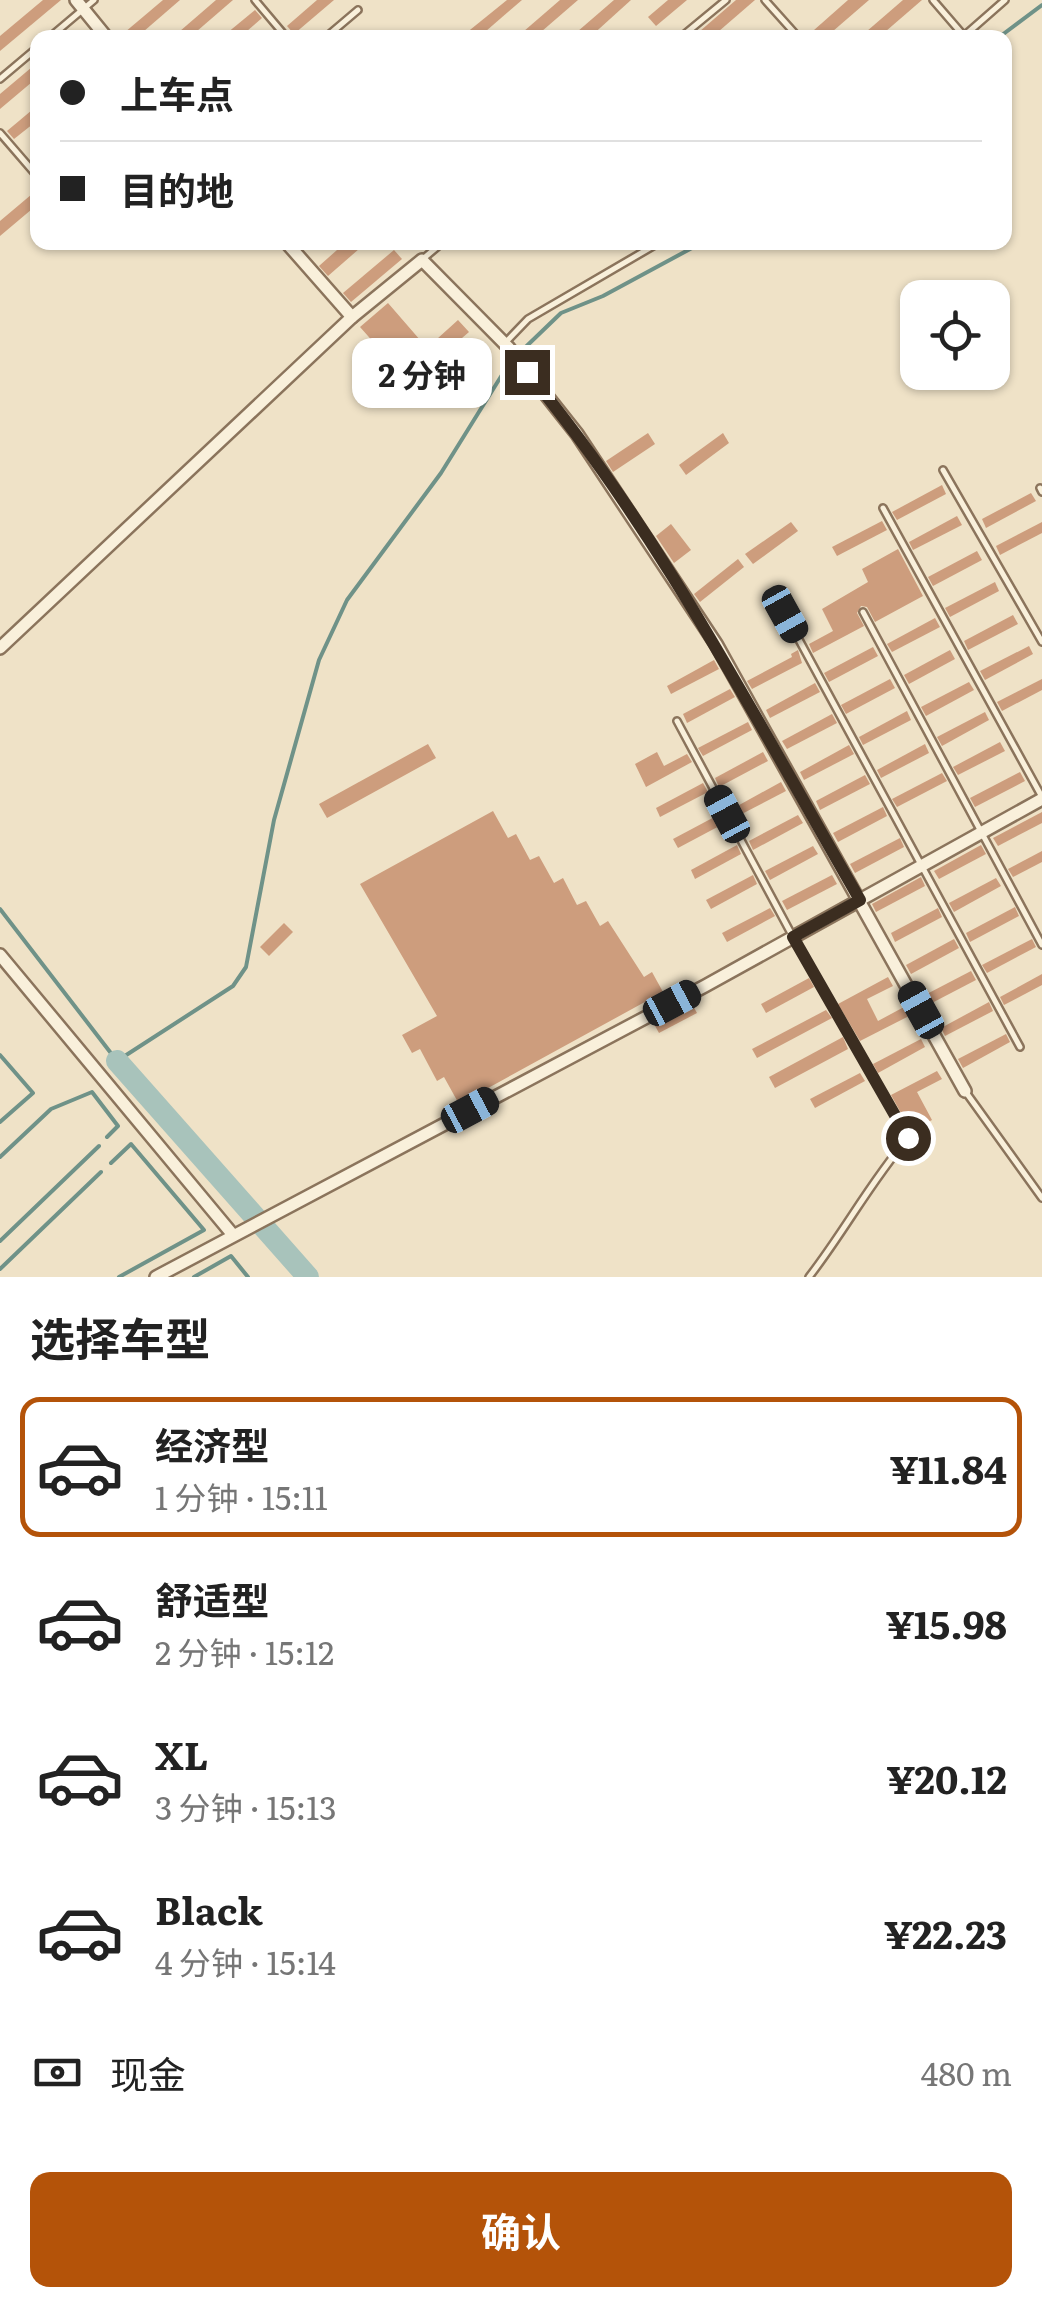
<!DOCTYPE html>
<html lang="zh">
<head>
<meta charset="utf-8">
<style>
  body { margin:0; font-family:Literata,"Noto Sans SC",serif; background:#f2f2f2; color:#222; height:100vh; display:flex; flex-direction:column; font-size:38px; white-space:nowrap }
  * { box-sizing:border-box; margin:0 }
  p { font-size:32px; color:#767676 }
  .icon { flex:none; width:55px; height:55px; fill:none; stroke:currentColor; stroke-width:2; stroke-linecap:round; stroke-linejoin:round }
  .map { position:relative; height:1277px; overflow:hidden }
  .panel { display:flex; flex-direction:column; background:#fff; flex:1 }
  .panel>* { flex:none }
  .top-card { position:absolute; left:30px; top:30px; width:982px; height:220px; border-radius:20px; box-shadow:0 2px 8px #0004; display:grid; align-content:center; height:220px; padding:0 30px; background:#fff }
  .fabs { position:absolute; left:900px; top:280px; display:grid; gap:20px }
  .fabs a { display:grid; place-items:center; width:110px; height:110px; border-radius:20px; background:#fff; box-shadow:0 2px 8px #0004; font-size:50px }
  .end { position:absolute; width:45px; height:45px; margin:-22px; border:12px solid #3b2d20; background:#fff; box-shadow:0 0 0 5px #fff }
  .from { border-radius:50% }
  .bubble { position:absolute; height:70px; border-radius:20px; background:#fff; box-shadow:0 2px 8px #0004; font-size:32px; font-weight:700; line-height:70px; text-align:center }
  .car { position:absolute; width:30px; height:60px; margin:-30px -15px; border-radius:12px; box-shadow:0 0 8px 2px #0007; background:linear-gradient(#222 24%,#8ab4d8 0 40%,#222 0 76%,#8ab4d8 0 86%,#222 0) }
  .top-card b { display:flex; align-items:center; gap:35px; height:95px; font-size:38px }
  .top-card b+b { border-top:2px solid #e0e0e0 }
  .top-card i { width:25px; height:25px; background:#222 }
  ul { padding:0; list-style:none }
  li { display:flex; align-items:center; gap:30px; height:140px; margin:0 20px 15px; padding:0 10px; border:5px solid transparent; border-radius:20px }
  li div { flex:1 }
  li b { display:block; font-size:38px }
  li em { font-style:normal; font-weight:700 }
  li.current { border-color:#b45309 }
  li>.icon { width:90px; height:90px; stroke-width:1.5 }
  h2 { padding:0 30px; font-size:45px; line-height:120px }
  .pay { display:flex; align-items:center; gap:25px; height:110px; padding:0 30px; font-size:38px }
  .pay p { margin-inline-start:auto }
  .action { display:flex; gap:20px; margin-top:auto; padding:20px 30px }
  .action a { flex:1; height:115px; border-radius:20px; background:#b45309; color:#fff; font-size:40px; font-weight:700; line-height:115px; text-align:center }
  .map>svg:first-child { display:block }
</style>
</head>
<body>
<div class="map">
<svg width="1042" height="1277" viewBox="0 0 1042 1277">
  <rect width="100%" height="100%" fill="#efe2c7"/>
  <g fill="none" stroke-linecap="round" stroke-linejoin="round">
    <g stroke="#6f9288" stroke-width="4">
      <polyline points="998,38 1042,5"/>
      <polyline points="0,909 117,1061 233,986 246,967 274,820 319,660 347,600 441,473 510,362 561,313 603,296 703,242"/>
      <polyline points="0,1055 33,1093 0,1122"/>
      <polyline points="0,1157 51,1109 92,1092 118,1126 107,1137"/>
      <polyline points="111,1163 131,1144 204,1230 119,1277"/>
      <polyline points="0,1241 99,1146"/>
      <polyline points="0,1269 101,1172"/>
      <polyline points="194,1277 231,1256 248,1277"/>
    </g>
    <polyline stroke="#a8c3bb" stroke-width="22" points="117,1061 308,1277"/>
  </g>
  <g fill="#cd9d7d">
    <polygon points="43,0 61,0 0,51 0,36"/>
    <polygon points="163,0 180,0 136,38 118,38"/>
    <polygon points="216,0 233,0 189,38 172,38"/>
    <polygon points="317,0 334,0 294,34 287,26"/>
    <polygon points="507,0 522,0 478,38 460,38"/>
    <polygon points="560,0 578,0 534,38 516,38"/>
    <polygon points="614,0 631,0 589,38 570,38"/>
    <polygon points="668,0 687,0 656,26 648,17"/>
    <polygon points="736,0 755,0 711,38 692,38"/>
    <polygon points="848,0 869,0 825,38 805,38"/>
    <polygon points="903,0 922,0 878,38 859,38"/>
    <polygon points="255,10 262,18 239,38 221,38"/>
    <polygon points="38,62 38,77 0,109 0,94"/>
    <polygon points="38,105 38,120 14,139 7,131"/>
    <polygon points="38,189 38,204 0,236 0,221"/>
    <polygon points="346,242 367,242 328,276 319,266"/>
    <polygon points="394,250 402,259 351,302 343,293"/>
    <polygon points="388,303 427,348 458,320 469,332 419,375 441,400 432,408 360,327"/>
    <polygon points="648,433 655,444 613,472 606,461"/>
    <polygon points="723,433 729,443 686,475 679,465"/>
    <polygon points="942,485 946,494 897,520 892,512"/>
    <polygon points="1031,493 1036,501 986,528 982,519"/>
    <polygon points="957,516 962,525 913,550 909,542"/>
    <polygon points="882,521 887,530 837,556 832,547"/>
    <polygon points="791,522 798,531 753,564 745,554"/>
    <polygon points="1042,522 1042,533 1000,555 996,546"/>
    <polygon points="671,524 691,550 674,563 656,536"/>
    <polygon points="898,549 923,596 875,622 867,607 861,606 857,613 864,626 813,653 809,644 833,631 822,609 868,582 862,569"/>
    <polygon points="977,551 982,560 933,586 928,577"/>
    <polygon points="738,559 744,567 700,602 694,594"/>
    <polygon points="995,582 999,591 950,617 945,608"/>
    <polygon points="1013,615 1018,624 968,650 964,641"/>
    <polygon points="935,618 940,627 892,652 887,644"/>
    <polygon points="1029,646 1033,654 985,680 980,671"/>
    <polygon points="873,647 878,656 829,682 824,673"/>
    <polygon points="798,650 802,663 752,689 747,681 792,657 791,654"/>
    <polygon points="950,650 955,659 909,684 904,675"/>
    <polygon points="714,660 719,669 671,694 667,686"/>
    <polygon points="890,679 895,688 846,714 841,705"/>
    <polygon points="1042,679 1042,690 1002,711 997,702"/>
    <polygon points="969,682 974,690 926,716 921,707"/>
    <polygon points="815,683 820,692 770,718 766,710"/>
    <polygon points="730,689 735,697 687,723 683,714"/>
    <polygon points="907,711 911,720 863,745 859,737"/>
    <polygon points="985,712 989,720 942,746 937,737"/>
    <polygon points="832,714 837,723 787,749 782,741"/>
    <polygon points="748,722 752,730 703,756 698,748"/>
    <polygon points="1000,742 1005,751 958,775 953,767"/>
    <polygon points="428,744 436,758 327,818 319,804"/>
    <polygon points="925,744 929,753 881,778 877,770"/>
    <polygon points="849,745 854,754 804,780 800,772"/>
    <polygon points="657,752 664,766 687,754 692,762 646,787 635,764"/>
    <polygon points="763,752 768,761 719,787 715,778"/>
    <polygon points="1020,772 1025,781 975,807 970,798"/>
    <polygon points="942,773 947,781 897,807 892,799"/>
    <polygon points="865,775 870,784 820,810 816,801"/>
    <polygon points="781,782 786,791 736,817 732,809"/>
    <polygon points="703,783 708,792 660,817 656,808"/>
    <polygon points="883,807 887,816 838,842 833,833"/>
    <polygon points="493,811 508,838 516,834 530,860 539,856 554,883 563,878 577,905 586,901 600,926 608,921 644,977 652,972 663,992 459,1104 444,1077 437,1081 420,1049 412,1053 402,1035 437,1016 360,884"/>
    <polygon points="1042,812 1042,823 998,846 993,838"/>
    <polygon points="720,814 725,823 678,848 673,839"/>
    <polygon points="798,815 803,823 753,850 749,841"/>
    <polygon points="900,838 904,847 855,873 850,864"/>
    <polygon points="737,845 741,854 695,879 691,870"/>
    <polygon points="981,845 986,854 939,879 934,871"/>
    <polygon points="813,846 818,854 770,880 765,871"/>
    <polygon points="1042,851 1042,862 1013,877 1008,869"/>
    <polygon points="753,875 757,884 711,909 706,900"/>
    <polygon points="832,875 837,884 787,910 782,901"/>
    <polygon points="921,877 925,886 876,912 872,904"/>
    <polygon points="996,878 1001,886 954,912 949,903"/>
    <polygon points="1015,907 1019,916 970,942 966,933"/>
    <polygon points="770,908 775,916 727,942 722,933"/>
    <polygon points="938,908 942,917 895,942 891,933"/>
    <polygon points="284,923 293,932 269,956 260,947"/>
    <polygon points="954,939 959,948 911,974 906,965"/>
    <polygon points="1032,939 1036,947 987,973 982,965"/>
    <polygon points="971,971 976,980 928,1005 923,996"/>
    <polygon points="1042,974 1042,985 1004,1005 1000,997"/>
    <polygon points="888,977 893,986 867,999 878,1021 904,1007 909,1016 860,1041 838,1004"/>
    <polygon points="809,978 814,987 766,1013 761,1004"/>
    <polygon points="989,1002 993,1011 945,1036 941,1028"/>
    <polygon points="692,1004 697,1013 659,1033 654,1024"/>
    <polygon points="826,1010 832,1018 757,1058 752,1049"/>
    <polygon points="1006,1034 1010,1042 963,1068 958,1059"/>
    <polygon points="843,1037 848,1049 775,1088 769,1077"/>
    <polygon points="921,1039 925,1047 878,1073 873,1064"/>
    <polygon points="937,1071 942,1079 917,1092 932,1120 911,1131 891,1095"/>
    <polygon points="860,1073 865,1081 815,1108 810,1099"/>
  </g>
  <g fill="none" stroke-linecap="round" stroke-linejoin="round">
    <defs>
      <g id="lane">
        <polyline points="255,0 287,38"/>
        <polyline points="765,0 799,38"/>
        <polyline points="933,0 964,36 1005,0"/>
        <polyline points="49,38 94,0"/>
        <polyline points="325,38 358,10"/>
        <polyline points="680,38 726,0"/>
        <polyline points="0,79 38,47"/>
        <polyline points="0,133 38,177"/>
        <polyline points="424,258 443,242"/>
        <polyline points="504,344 528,319 660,242"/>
        <polyline points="943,470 1042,642"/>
        <polyline points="1040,488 1042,492"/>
        <polyline points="883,508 1042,797"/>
        <polyline points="863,612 1042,945"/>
        <polyline points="785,614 1020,1047"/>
        <path d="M677,721L793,937L908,1138C871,1181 844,1232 809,1277"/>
        <polyline points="965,1091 1042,1198"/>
      </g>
      <g id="street">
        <polyline points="76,0 107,38"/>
        <polyline points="286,242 352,317 422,260 508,347 577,434 716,644 965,1091"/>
        <polyline points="0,648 352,317"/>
        <polyline points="0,955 233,1235"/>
        <polyline points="156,1277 705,986 1042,799"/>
      </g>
    </defs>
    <use href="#lane" stroke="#8b745c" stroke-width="10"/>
    <use href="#street" stroke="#8b745c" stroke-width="16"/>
    <use href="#lane" stroke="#f9f0db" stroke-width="5"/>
    <use href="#street" stroke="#f9f0db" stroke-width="11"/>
  </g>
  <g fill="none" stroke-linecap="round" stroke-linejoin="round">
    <path stroke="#3b2d20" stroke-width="12" d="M527,372C660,532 756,720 860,900L793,937L908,1138"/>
  </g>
</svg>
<div class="fabs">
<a><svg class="icon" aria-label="locate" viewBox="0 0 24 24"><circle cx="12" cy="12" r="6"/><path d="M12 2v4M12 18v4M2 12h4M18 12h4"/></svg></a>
</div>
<i class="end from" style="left:908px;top:1138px"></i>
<i class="end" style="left:527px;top:372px"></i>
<div class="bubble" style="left:352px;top:338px;width:140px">2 分钟</div>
<i class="car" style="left:785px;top:614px;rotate:151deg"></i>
<i class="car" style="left:727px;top:814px;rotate:332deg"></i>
<i class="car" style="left:672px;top:1003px;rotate:62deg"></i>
<i class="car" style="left:921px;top:1010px;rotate:331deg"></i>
<i class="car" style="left:470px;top:1110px;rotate:62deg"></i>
<div class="top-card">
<b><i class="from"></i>上车点</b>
<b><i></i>目的地</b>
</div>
</div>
<section class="panel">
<h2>选择车型</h2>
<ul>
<li class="current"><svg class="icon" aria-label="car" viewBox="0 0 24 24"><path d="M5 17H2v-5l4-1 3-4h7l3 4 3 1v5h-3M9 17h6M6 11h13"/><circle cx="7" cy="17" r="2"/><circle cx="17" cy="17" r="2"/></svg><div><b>经济型</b><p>1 分钟 · 15:11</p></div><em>¥11.84</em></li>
<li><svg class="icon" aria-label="car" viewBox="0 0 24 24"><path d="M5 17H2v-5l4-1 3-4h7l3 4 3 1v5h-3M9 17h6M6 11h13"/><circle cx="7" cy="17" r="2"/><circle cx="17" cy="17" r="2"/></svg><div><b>舒适型</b><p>2 分钟 · 15:12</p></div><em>¥15.98</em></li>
<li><svg class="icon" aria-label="car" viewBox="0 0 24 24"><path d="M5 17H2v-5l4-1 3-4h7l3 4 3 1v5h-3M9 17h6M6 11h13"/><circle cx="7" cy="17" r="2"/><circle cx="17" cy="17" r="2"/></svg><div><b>XL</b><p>3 分钟 · 15:13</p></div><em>¥20.12</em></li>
<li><svg class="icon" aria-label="car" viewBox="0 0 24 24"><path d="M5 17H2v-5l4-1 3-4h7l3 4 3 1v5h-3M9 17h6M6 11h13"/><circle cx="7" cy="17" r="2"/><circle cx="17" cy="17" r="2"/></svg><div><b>Black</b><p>4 分钟 · 15:14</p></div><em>¥22.23</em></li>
</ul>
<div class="pay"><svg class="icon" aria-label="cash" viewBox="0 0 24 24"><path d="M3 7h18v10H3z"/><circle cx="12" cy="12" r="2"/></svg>现金<p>480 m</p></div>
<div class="action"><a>确认</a></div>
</section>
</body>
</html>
